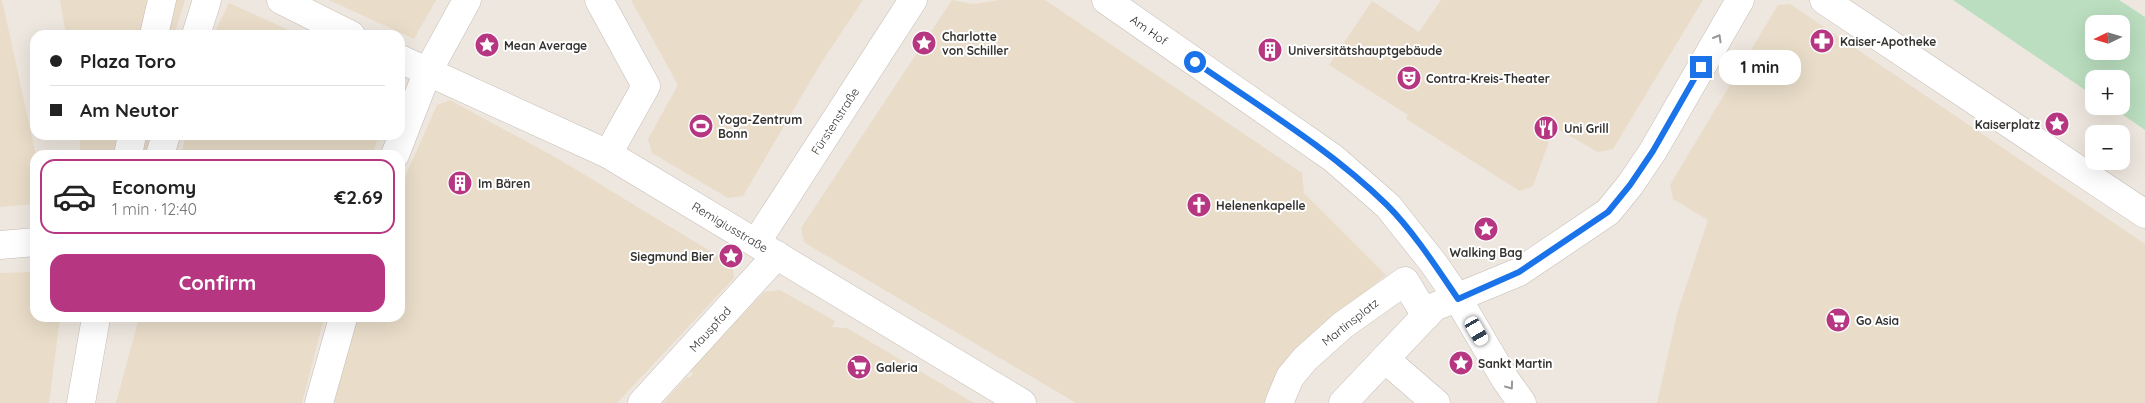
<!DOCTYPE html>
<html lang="en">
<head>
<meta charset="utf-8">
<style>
  body { margin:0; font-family:Quicksand,sans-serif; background:#f6f6f6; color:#222; height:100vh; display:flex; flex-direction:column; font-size:19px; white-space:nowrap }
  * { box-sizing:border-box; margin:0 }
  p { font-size:16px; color:#767676 }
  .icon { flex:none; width:28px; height:28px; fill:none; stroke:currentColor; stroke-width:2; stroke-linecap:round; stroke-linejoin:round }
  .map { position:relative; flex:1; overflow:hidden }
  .drawer { position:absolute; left:30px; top:150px; width:375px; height:172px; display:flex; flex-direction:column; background:#fff; border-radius:15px; box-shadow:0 5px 20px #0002 }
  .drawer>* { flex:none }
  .guide { position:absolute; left:30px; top:30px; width:375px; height:110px; border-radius:15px; box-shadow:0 5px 20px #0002; display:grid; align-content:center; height:110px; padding:0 20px; background:#fff }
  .needle { width:32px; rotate:265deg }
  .tools { position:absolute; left:2085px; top:15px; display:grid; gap:10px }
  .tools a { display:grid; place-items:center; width:45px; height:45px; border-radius:10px; background:#fff; box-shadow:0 5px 20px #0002; font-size:25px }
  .end { position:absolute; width:22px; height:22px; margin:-11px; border:6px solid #1a73e8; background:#fff; box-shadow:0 0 0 2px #fff }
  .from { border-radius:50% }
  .bubble { position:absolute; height:35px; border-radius:15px; background:#fff; box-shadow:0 5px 20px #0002; font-size:16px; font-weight:700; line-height:35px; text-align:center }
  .car { position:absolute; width:15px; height:30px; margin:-15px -8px; border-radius:6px; box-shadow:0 0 4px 1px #0007; background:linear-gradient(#fff 24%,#345 0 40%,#fff 0 76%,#345 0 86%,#fff 0) }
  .guide b { display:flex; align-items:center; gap:18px; height:48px; font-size:19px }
  .guide b+b { border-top:1px solid #e0e0e0 }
  .guide i { width:12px; height:12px; background:#222 }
  ul { padding:9px 0 0; list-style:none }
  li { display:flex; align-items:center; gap:15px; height:75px; margin:0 10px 8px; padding:0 10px; border:2px solid transparent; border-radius:15px }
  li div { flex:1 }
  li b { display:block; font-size:19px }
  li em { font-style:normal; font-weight:700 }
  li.active { border-color:#b63681 }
  li>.icon { width:45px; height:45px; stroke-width:1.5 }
  .button { display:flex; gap:10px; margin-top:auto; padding:10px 20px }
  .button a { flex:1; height:58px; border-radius:15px; background:#b63681; color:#fff; font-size:20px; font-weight:700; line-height:58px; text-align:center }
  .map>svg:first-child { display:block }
</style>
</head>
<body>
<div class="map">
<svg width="2145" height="403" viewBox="0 0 2145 403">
  <rect width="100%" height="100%" fill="#eee7df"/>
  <g fill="#e9ddc9">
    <polygon points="0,0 2,0 36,155 35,204 0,207"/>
    <polygon points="60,0 185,0 174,35 66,35"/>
    <polygon points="329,0 436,0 414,39"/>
    <polygon points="631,0 863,0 821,63 743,196 728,198 652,153 648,139 678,85"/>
    <polygon points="952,0 973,4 1000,0 1045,0 1302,173 1304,193 1386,275 1302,343 1275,376 1264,403 1076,403 810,246 804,242 801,228"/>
    <polygon points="1441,0 1703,0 1613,149 1598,152 1554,127 1533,186 1520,191 1406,119 1408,115 1329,65 1372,1 1419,32"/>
    <polygon points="229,3 262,18 299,35 213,35"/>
    <polygon points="1790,4 2145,244 2145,403 1657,403 1677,314 1708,220 1673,199 1670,185 1778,5"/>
    <polygon points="450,100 562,161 733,265 734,278 617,403 334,403 356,318 400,318 400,188 437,105"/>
    <polygon points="79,135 151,135 146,155 81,155"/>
    <polygon points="186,135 379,135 372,155 181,155"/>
    <polygon points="35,272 35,318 60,318 49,403 0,403 0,273"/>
    <polygon points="780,290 835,321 832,327 847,328 974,403 663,403 687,377 689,378 693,374 690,370 764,292"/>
    <polygon points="139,318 324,318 302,403 116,403"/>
  </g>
  <path fill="#badebf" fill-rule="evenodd" d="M1953,0H2119L2145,17V130L2110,106H2121V79H2094V96ZM2094,24H2121V51H2094Z"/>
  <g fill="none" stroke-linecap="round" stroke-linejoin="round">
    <defs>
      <g id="street">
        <polyline points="281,0 351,35"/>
        <polyline points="599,0 646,86 608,154"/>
        <polyline points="1106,0 1333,158 1388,206 1434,264 1458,299 1505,379 1522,403"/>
        <polyline points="1824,0 2145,214"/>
        <polyline points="154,35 162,0"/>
        <polyline points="196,35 207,0"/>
        <polyline points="400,59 608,154 1022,403"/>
        <polyline points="128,155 132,135"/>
        <polyline points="160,155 166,135"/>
        <polyline points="395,155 427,73 467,0"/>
        <polyline points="756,243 913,0"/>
        <polyline points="0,245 35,242"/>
        <polyline points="1385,359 1436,403"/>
        <polyline points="81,403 96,318"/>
        <polyline points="319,403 343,318"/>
        <polyline points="642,403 777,255"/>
        <polyline points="1279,403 1290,377 1305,359 1343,325 1405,281 1426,316"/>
        <polyline points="1343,403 1434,307 1519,272 1608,212 1630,185 1653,151 1740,0"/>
      </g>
    </defs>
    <use href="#street" stroke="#c5bdb6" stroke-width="29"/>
    <use href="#street" stroke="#fff" stroke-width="28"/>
  </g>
  <defs><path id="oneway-chevron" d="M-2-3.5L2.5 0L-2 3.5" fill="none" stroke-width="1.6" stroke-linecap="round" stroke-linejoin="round" transform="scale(1.25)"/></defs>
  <g stroke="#9a9897">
    <use href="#oneway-chevron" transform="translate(1718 38) rotate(-60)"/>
    <use href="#oneway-chevron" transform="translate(1510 386) rotate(54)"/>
  </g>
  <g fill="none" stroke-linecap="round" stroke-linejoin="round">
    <path stroke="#1a73e8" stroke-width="6" d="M1195,62C1260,107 1330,149 1387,205C1413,231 1437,268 1458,299L1519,272L1608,212L1630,185L1653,151L1701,67"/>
  </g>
  <defs>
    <symbol id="pharmacy-disc" viewBox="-11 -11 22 22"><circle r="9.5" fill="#b63681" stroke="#fff"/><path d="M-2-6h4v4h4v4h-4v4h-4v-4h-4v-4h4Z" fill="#fff"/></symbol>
    <symbol id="sight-disc" viewBox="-11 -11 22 22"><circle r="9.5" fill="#b63681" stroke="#fff"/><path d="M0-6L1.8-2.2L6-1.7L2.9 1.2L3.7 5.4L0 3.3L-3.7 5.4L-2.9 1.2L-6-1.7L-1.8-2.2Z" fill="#fff"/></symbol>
    <symbol id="building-disc" viewBox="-11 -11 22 22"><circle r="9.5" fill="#b63681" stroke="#fff"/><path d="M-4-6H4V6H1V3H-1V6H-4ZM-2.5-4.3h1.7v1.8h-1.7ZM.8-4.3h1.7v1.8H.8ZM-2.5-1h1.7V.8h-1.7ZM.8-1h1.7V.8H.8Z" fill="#fff"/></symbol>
    <symbol id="theatre-disc" viewBox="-11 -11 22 22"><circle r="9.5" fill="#b63681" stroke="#fff"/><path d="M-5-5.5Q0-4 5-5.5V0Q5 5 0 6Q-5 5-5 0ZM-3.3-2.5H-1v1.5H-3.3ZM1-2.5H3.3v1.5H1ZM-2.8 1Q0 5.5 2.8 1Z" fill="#fff"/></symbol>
    <symbol id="stadium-disc" viewBox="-11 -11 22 22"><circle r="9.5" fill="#b63681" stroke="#fff"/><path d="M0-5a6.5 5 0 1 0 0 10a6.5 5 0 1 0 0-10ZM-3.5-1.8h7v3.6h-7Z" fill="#fff"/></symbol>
    <symbol id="restaurant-disc" viewBox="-11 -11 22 22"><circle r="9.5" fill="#b63681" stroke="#fff"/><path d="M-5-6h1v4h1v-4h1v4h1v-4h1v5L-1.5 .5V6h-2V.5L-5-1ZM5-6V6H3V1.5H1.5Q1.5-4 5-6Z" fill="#fff"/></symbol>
    <symbol id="church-disc" viewBox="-11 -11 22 22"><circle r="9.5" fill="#b63681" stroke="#fff"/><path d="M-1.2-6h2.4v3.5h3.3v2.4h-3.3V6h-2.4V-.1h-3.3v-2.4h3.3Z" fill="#fff"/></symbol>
    <symbol id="supermarket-disc" viewBox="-11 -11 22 22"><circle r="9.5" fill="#b63681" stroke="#fff"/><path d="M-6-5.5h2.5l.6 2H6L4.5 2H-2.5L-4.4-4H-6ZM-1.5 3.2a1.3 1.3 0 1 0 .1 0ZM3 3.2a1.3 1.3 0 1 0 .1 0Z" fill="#fff"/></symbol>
  </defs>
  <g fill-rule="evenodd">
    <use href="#pharmacy-disc" x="1808" y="27" width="28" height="28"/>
    <use href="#sight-disc" x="910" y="29" width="28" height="28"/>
    <use href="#sight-disc" x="473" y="31" width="28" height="28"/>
    <use href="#building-disc" x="1256" y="36" width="28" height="28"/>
    <use href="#theatre-disc" x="1395" y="64" width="28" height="28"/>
    <use href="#sight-disc" x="2043" y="110" width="28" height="28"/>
    <use href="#stadium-disc" x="687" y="112" width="28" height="28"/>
    <use href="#restaurant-disc" x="1532" y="114" width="28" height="28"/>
    <use href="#building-disc" x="446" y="169" width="28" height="28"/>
    <use href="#church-disc" x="1185" y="191" width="28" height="28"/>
    <use href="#sight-disc" x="1472" y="215" width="28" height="28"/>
    <use href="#sight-disc" x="717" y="242" width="28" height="28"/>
    <use href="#supermarket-disc" x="1824" y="306" width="28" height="28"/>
    <use href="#sight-disc" x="1447" y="349" width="28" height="28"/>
    <use href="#supermarket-disc" x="845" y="353" width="28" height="28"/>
  </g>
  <g text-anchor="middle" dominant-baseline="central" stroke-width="4" stroke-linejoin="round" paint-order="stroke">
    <g font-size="12" fill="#34322f" stroke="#fff">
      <text transform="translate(1149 30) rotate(35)">Am Hof</text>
      <text transform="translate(835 121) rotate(-57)">Fürstenstraße</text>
      <text transform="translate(730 227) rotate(31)">Remigiusstraße</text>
      <text transform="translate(1350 322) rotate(-38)">Martinsplatz</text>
      <text transform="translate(710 329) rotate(-48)">Mauspfad</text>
    </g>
    <g font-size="12" font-weight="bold" fill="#34322f" stroke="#fff" text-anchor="start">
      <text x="942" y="36">Charlotte<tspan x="942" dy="14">von Schiller</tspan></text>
      <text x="1840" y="41">Kaiser-Apotheke</text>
      <text x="504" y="45">Mean Average</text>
      <text x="1288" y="50">Universitätshauptgebäude</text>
      <text x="1426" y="78">Contra-Kreis-Theater</text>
      <text x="718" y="119">Yoga-Zentrum<tspan x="718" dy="14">Bonn</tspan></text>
      <text x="2040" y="124" text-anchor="end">Kaiserplatz</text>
      <text x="1564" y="128">Uni Grill</text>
      <text x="478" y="183">Im Bären</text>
      <text x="1216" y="205">Helenenkapelle</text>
      <text x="1486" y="252" text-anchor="middle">Walking Bag</text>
      <text x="714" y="256" text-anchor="end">Siegmund Bier</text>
      <text x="1856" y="320">Go Asia</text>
      <text x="1478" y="363">Sankt Martin</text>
      <text x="876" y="367">Galeria</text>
    </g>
  </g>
</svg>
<div class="tools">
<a><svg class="needle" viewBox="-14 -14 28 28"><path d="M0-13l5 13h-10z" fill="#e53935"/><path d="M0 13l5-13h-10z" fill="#767676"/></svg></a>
<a>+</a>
<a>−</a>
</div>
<i class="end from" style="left:1195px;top:62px"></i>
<i class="end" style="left:1701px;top:67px"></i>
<div class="bubble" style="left:1719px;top:50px;width:82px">1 min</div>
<i class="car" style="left:1477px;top:331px;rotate:150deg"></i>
<div class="guide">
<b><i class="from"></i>Plaza Toro</b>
<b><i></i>Am Neutor</b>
</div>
<section class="drawer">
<ul>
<li class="active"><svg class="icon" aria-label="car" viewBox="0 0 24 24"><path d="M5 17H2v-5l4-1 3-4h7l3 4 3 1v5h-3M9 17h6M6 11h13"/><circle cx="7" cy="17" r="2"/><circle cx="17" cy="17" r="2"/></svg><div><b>Economy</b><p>1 min · 12:40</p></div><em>€2.69</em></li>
</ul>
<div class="button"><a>Confirm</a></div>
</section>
</div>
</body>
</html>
